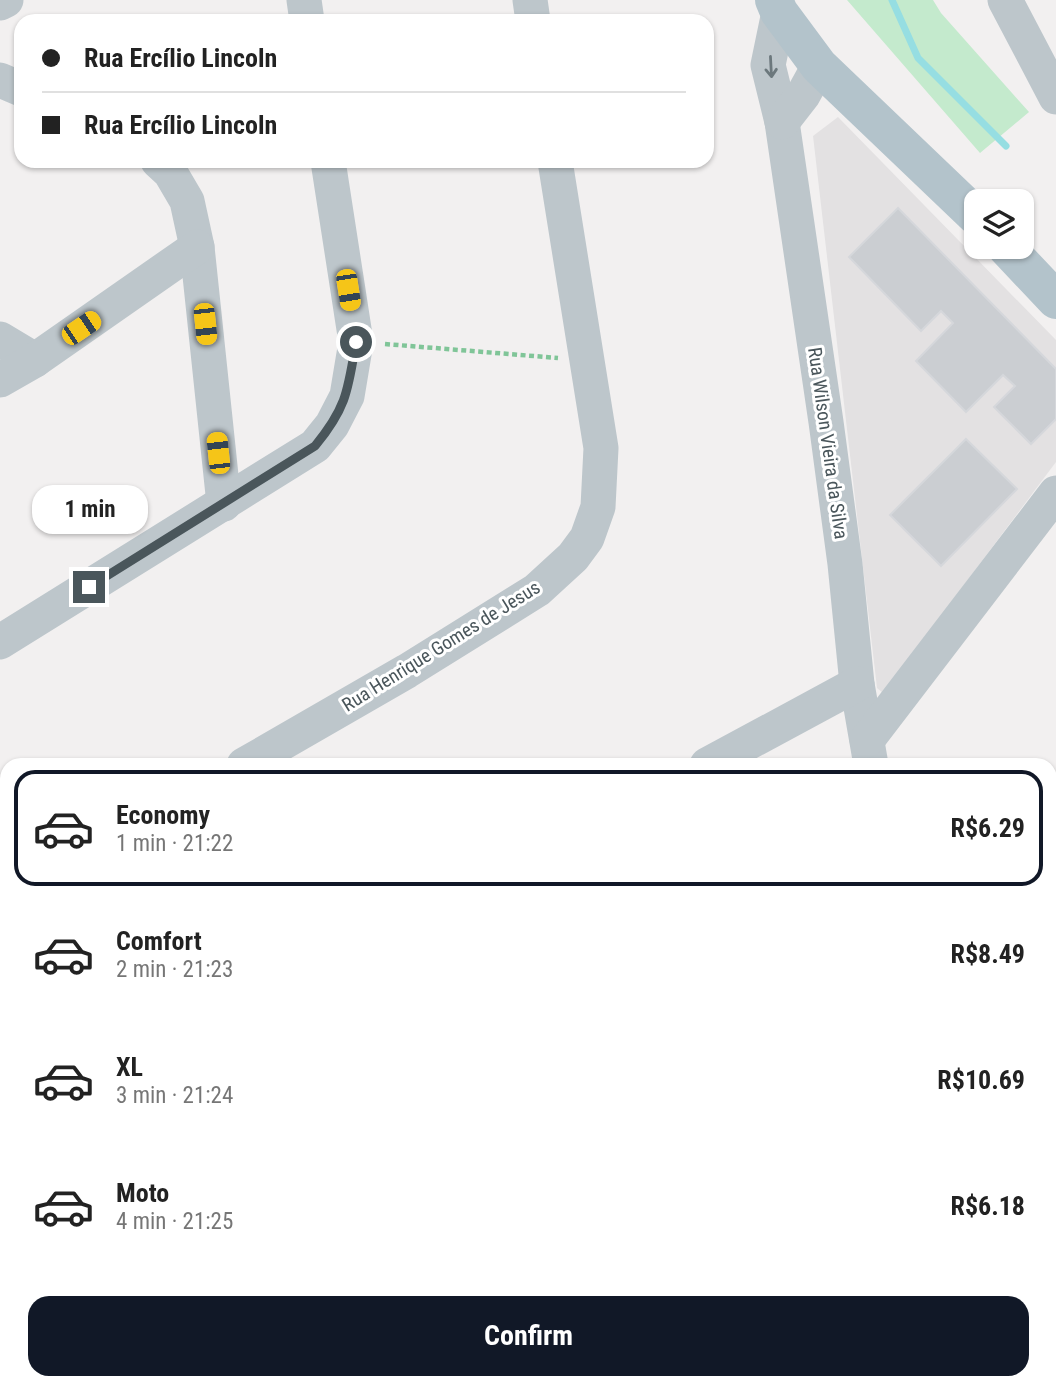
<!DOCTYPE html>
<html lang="en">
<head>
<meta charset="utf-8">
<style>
  body { margin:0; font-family:"Roboto Condensed",sans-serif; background:#f2f2f2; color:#222; height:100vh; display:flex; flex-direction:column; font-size:26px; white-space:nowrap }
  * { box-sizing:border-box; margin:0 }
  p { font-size:23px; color:#767676 }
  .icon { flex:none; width:38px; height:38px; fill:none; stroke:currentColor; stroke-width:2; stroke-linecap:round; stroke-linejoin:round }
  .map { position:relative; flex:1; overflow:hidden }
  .sheet { position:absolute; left:0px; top:758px; width:1057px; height:632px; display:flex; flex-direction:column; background:#fff; border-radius:21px 21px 0 0; box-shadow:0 2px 5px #0004 }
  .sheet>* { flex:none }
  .banner { position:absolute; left:14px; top:14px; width:700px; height:154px; border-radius:21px; box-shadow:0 2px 5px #0004; display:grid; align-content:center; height:154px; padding:0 28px; background:#fff }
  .fabs { position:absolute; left:964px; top:189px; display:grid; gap:14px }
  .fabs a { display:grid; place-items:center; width:70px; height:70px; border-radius:14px; background:#fff; box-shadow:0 2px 5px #0004; font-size:35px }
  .end { position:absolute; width:32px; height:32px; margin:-16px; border:9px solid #4a565b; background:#fff; box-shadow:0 0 0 4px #fff }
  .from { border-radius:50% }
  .bubble { position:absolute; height:49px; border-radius:21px; background:#fff; box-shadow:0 2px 5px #0004; font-size:23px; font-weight:700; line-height:49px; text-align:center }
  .car { position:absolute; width:21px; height:42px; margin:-21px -10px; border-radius:9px; box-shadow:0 0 5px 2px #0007; background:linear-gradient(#f5c518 24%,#345 0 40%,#f5c518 0 76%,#345 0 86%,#f5c518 0) }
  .banner b { display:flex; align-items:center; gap:24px; height:66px; font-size:26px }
  .banner b+b { border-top:2px solid #e0e0e0 }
  .banner i { width:18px; height:18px; background:#222 }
  ul { padding:12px 0 0; list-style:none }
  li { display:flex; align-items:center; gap:21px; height:116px; margin:0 14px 10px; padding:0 14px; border:4px solid transparent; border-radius:21px }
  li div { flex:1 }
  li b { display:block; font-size:26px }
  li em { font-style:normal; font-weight:700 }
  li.active { border-color:#111827 }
  li>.icon { width:63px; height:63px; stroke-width:1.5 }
  .button { display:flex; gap:14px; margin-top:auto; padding:14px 28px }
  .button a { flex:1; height:80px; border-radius:21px; background:#111827; color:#fff; font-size:28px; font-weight:700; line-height:80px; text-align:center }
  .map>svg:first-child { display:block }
</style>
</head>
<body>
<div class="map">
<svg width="1056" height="1388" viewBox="0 0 1056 1388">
  <rect width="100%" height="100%" fill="#f2f0f0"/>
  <polygon fill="#e3e1e2" points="838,117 1056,340 1056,462 883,693 877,688 813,136"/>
  <g fill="#c4eacd">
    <polygon points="847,0 933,0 941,13 1029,112 980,153"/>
    <polygon points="528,1382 739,1383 738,1388 525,1388"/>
  </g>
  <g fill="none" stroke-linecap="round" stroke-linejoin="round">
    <polyline stroke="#96dee2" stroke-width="7" points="892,0 918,58 1006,146"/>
  </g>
  <g fill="#cbced2" stroke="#d5d7db" stroke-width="2">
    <polygon points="898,208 1056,369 1056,419 1031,444 994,407 1015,386 1003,375 966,412 916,361 953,323 941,311 921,331 849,257"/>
    <polygon points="966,439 1017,489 941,566 890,515"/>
  </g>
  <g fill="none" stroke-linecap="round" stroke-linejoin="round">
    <polyline stroke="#80c598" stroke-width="4.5" stroke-dasharray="5 3.5" stroke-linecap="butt" points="385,344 558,358"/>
    <g stroke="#bdc6cb" stroke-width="35">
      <polyline points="304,0 307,21"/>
      <polyline points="530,0 533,21"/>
      <polyline points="1005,0 1056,97"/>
      <polyline points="0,3 6,0"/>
      <polyline points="779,12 768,65 782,122 826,422 845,564 857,684 871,765"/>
      <polyline points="0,80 21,89"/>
      <polyline points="782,122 803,95 819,66"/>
      <polyline points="158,161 170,172 187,201 197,247 224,504"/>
      <polyline points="0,339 35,360"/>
      <polyline points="0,380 35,360 197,247"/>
      <polyline points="0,642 315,446 332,425 347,396 356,342 328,161"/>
      <polyline points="867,740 1056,493"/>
      <polyline points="244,765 407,671 537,590 573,557 587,538 598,507 601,448 555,161"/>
      <polyline points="707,765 857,684"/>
      <polyline points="1050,848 1056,844"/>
      <polyline points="1050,976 1056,944"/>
      <polyline points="0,1192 7,1195"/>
      <polyline points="146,1382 149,1388"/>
      <polyline points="388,1382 391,1388"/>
      <polyline points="499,1388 502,1382"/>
      <polyline points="749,1388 750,1382"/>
      <polyline points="973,1388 974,1382"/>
    </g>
    <g stroke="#b3c3cb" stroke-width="38">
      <polyline points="774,0 779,12 819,66 976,216"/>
      <polyline points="1006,247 1056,300"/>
    </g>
  </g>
  <defs><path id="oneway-shaft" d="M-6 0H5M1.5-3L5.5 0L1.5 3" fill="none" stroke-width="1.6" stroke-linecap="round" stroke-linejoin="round" transform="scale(1.75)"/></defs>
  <use stroke="#6c787d" href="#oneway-shaft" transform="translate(771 67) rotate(87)"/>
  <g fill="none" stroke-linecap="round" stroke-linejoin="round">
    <path stroke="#4a565b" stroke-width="9" d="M89,587L315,446C347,407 348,390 356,342"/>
  </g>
  <g text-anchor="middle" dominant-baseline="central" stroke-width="6" stroke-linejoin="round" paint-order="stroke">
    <g font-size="19" fill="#4a565b" stroke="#fff">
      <text transform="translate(828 443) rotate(82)">Rua Wilson Vieira da Silva</text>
      <text transform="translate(441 646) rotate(-32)">Rua Henrique Gomes de Jesus</text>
    </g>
  </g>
</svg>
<div class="fabs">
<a><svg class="icon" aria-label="layers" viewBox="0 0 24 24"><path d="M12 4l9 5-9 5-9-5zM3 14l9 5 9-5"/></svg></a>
</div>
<i class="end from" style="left:356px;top:342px"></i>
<i class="end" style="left:89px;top:587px"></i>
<div class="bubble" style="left:32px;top:485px;width:116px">1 min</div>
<i class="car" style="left:348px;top:290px;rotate:171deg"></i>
<i class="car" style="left:205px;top:324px;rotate:174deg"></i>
<i class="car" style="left:81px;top:328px;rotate:56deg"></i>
<i class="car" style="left:218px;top:453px;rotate:354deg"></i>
<div class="banner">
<b><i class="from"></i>Rua Ercílio Lincoln</b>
<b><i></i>Rua Ercílio Lincoln</b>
</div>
<section class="sheet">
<ul>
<li class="active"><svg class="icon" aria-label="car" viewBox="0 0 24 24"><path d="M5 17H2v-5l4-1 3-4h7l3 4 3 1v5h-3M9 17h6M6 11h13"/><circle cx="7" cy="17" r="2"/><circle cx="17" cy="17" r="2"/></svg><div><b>Economy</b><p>1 min · 21:22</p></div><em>R$6.29</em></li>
<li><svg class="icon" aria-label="car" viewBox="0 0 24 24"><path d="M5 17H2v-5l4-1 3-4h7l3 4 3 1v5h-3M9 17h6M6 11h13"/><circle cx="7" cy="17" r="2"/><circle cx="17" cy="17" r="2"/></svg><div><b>Comfort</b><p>2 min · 21:23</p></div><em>R$8.49</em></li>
<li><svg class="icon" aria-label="car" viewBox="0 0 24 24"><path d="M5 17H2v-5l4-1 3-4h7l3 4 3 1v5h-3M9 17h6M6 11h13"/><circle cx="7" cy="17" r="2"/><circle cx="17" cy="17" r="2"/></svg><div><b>XL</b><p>3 min · 21:24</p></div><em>R$10.69</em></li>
<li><svg class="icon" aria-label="car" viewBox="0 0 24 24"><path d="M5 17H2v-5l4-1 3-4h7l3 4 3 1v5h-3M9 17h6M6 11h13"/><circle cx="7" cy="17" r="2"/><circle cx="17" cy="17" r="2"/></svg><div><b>Moto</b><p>4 min · 21:25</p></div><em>R$6.18</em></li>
</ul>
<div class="button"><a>Confirm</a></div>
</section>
</div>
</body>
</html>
